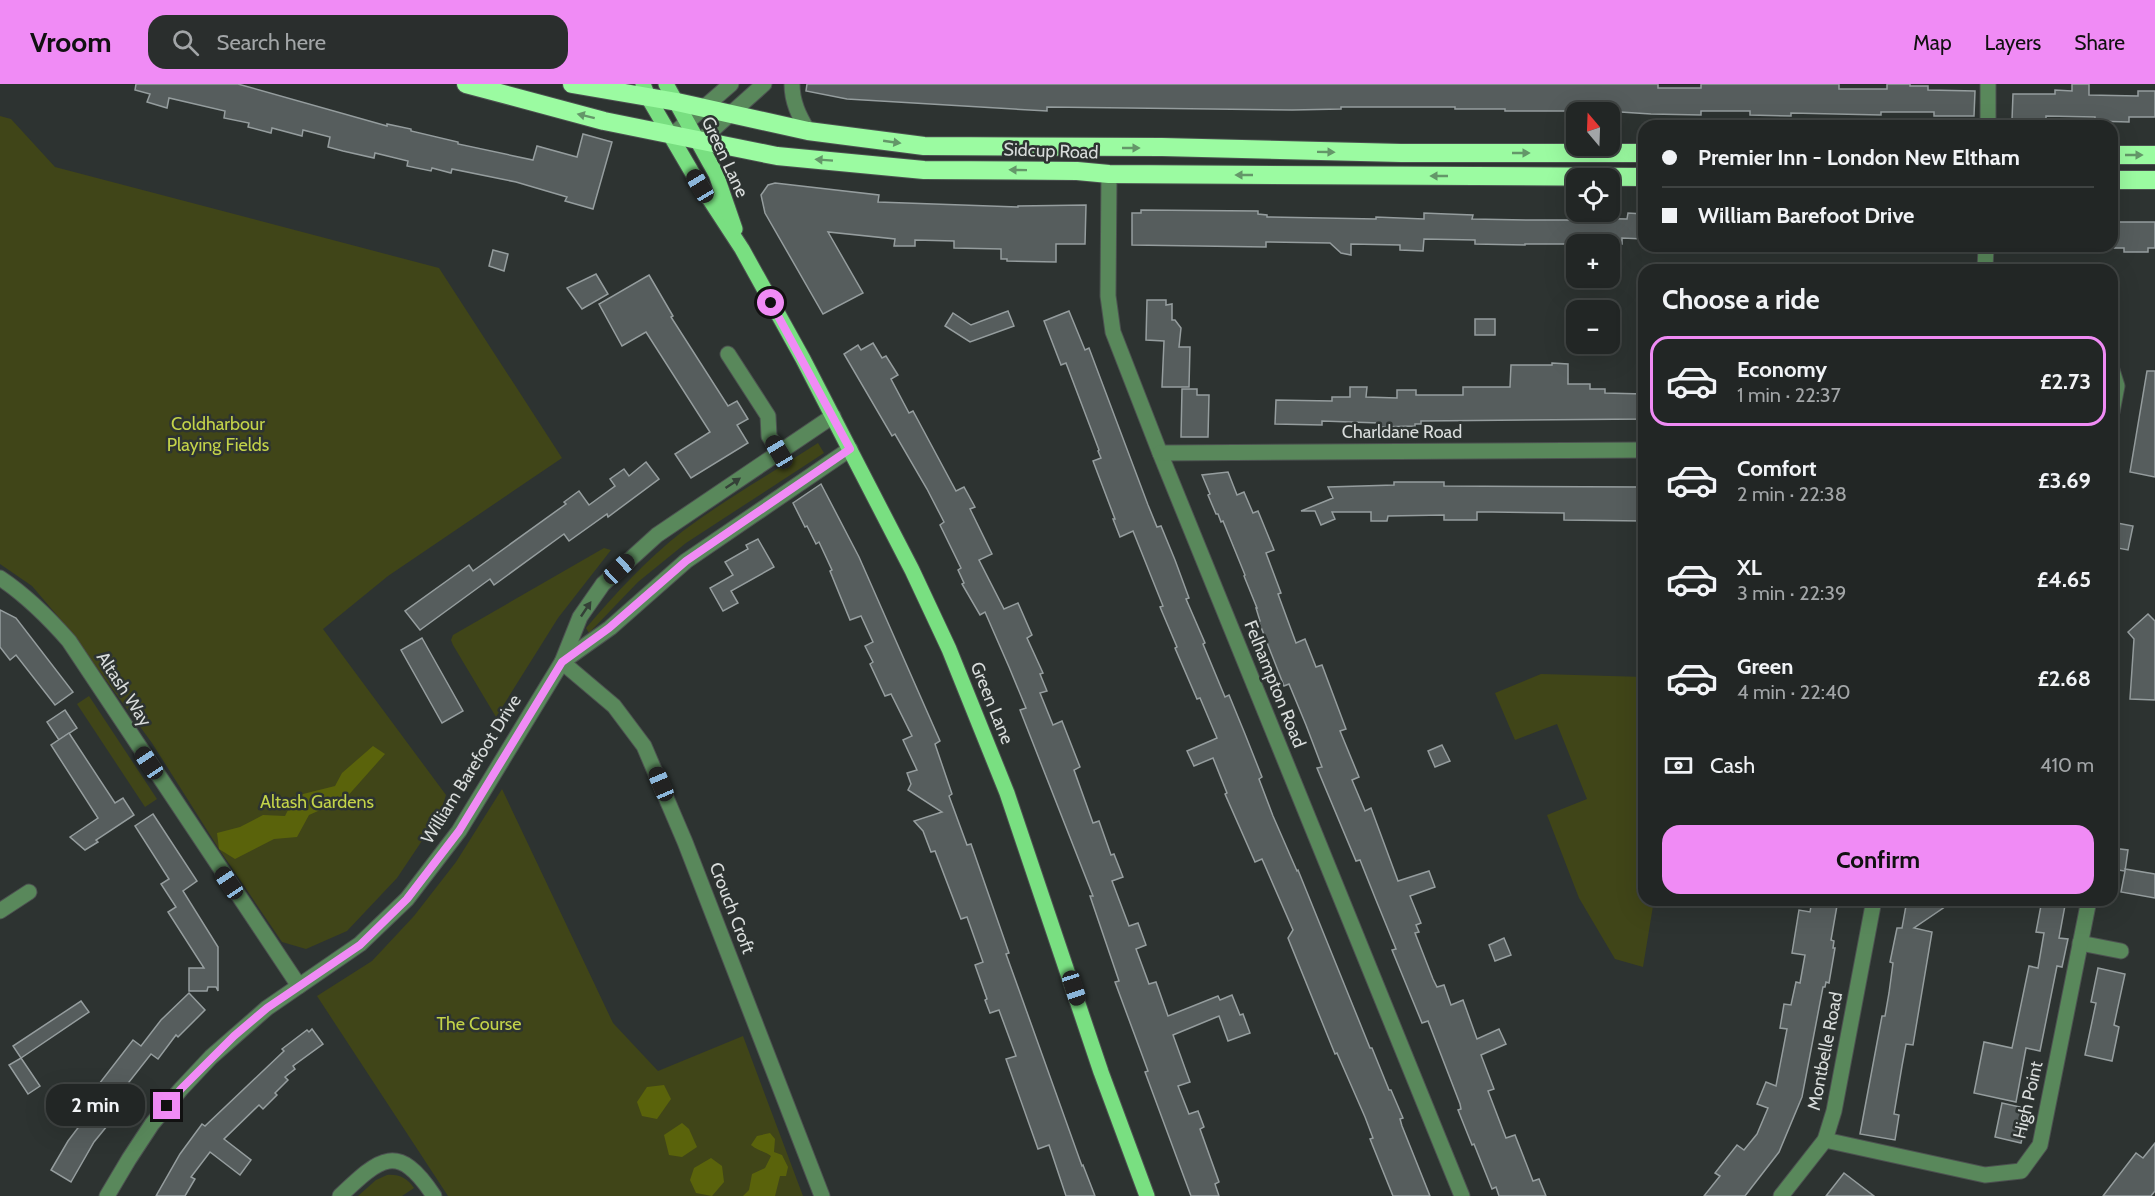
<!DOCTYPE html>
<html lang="en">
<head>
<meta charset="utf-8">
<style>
  body { margin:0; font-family:Cabin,sans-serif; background:#2a2e2d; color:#f1f3f6; height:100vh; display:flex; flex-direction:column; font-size:22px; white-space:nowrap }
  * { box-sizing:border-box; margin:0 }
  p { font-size:20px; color:#a2a5a7 }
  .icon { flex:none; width:33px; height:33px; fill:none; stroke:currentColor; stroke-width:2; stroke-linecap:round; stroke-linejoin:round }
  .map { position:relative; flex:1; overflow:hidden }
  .drawer { position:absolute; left:1638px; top:180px; width:480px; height:642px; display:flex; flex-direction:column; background:#222625; border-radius:18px; box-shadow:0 6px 24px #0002,0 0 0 2px #3f4342 }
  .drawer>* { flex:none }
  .banner { position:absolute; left:1638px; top:36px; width:480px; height:132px; border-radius:18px; box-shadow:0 6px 24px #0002,0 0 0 2px #3f4342; display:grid; align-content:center; height:132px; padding:0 24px; background:#222625 }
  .needle { width:39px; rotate:341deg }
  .controls { position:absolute; left:1566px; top:18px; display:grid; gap:12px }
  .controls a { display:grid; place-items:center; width:54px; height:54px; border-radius:12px; background:#222625; box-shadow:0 6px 24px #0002,0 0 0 2px #3f4342; font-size:30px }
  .end { position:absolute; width:27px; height:27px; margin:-14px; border:8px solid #f08bf5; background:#111; box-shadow:0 0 0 3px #111 }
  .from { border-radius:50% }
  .bubble { position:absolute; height:42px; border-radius:18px; background:#222625; box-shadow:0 6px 24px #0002,0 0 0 2px #3f4342; font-size:20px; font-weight:800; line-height:42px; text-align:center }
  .car { position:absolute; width:18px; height:36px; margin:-18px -9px; border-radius:8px; box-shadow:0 0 4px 2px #0007; background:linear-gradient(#222 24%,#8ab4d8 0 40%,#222 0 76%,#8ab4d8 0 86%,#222 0) }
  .banner b { display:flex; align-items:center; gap:21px; height:57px; font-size:22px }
  .banner b+b { border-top:2px solid #3f4342 }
  .banner i { width:15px; height:15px; background:#f1f3f6 }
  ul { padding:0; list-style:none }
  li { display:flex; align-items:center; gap:18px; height:90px; margin:0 12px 9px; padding:0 12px; border:3px solid transparent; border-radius:18px }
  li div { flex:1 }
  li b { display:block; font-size:22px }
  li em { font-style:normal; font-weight:800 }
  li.current { border-color:#f08bf5 }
  li>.icon { width:54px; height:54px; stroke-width:1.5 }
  h2 { padding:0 24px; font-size:27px; line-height:72px }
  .pay { display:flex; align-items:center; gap:15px; height:66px; padding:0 24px; font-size:22px }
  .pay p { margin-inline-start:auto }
  .action { display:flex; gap:12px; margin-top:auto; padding:12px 24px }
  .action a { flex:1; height:69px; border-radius:18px; background:#f08bf5; color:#111; font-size:24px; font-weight:800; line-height:69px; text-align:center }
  header { display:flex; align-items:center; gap:36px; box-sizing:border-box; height:84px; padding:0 30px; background:#f08bf5; color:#111 }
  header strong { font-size:28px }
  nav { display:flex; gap:33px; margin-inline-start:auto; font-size:21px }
  .search { width:420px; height:54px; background:#2a2e2d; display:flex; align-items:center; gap:15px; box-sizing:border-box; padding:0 21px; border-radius:18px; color:#a2a5a7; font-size:22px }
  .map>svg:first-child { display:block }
</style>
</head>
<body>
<header>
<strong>Vroom</strong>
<div class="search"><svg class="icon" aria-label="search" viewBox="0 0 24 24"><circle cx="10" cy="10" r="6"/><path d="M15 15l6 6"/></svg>Search here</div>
<nav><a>Map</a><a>Layers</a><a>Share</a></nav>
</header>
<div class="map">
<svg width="2155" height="1112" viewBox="0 0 2155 1112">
  <rect width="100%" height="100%" fill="#2d3331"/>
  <g fill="#404518">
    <polygon points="0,32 11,35 55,83 439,184 562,374 388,492 323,545 446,711 440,730 397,794 347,847 306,865 282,858 219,765 152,659 67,543 32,502 0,480"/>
    <path d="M818,359L824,369L686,459L638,498L589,549L586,544C615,510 647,475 683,447C726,415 773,388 818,359Z"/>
    <polygon points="604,464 611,466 558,534 496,633 453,561 451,556 453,551"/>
    <polygon points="1541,590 1644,593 1644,816 1654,816 1643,883 1615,875 1579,814 1547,731 1587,715 1557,640 1515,656 1495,609"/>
    <polygon points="89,612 157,715 145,723 77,620"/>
    <polygon points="502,705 613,939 658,987 743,952 803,1112 448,1112 317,912 372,877 414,832 456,778"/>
    <path d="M387,1091C399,1090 407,1094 414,1104L402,1112H358L376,1096Z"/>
  </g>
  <g fill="#5a630b">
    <polygon points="373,662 385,670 345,715 309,731 297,753 274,755 235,775 219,765 217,749 240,743 263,731 285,732 295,712 335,702 342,689"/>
    <polygon points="664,1001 671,1015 657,1035 642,1032 637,1018 647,1003"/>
    <polygon points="682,1039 689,1045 697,1063 682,1073 669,1071 664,1051"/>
    <path d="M770,1049L775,1055L774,1068L782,1071L788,1083L786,1092H780L775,1112H743L749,1106L752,1090L765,1084L771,1072C765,1067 758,1067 751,1061L757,1052Z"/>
    <polygon points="711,1074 722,1082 724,1098 712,1112 696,1109 690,1096 694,1084"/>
  </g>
  <g fill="#565d5d" stroke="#959d9e" stroke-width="1.5">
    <polygon points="136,0 238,0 387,42 387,40 411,45 411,47 458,58 458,60 533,76 537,62 577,73 583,50 612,58 593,125 565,117 567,113 516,98 452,85 451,89 432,84 431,87 407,82 408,77 375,69 374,74 343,67 328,63 330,53 303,46 302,52 272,44 271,49 248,43 249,39 224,34 225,27 169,14 167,24 147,18 150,10 135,6"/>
    <polygon points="807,0 1658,0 1658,4 1701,4 1701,0 1839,0 1839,5 1887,5 1887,0 1910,0 1910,2 1928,2 1928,6 1975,7 1974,32 1934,32 1934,28 1881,28 1881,31 1791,29 1791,32 1750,31 1750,27 1701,27 1701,31 1651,30 1605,27 1505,27 1505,25 1455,25 1455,23 1341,23 1341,25 1292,26 1047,23 1047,27 847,15 806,7"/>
    <polygon points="2072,0 2089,0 2089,11 2138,12 2138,7 2155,7 2155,33 2129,33 2129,38 2095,37 2095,33 2046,32 2046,36 2012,36 2013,10 2055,10 2055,6 2072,7"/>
    <polygon points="775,99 879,111 878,118 1018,123 1018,122 1086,121 1085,160 1056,160 1056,178 1007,177 1007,175 1001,175 1001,165 954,164 954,157 915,156 915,162 894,162 895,155 828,148 863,209 823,230 765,129 761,111 768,101"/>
    <polygon points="1141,126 1258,127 1258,130 1267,131 1267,133 1376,135 1376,133 1424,135 1424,129 1447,130 1473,131 1472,135 1530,136 1580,136 1580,134 1627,135 1628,129 1644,130 1644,155 1622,154 1622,160 1525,160 1525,161 1475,160 1475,156 1424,155 1423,167 1400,166 1400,161 1351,160 1351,171 1341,169 1330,159 1266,158 1266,163 1132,161 1132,129 1141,129"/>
    <polygon points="2112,138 2155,138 2155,164 2148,164 2148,168 2124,168 2124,164 2112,164"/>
    <polygon points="493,166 508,170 504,187 489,182"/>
    <polygon points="596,190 608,210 582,225 567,204"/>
    <polygon points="649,191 673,232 671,233 728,322 737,317 748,335 737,341 748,359 691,394 675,370 710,348 646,248 622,262 599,220"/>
    <polygon points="1147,216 1166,216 1166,221 1172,220 1172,236 1175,236 1181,244 1179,263 1190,263 1189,303 1162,303 1164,257 1146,256"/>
    <polygon points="1008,227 1014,242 970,258 945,242 953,229 971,241"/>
    <polygon points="1069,227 1085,266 1089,264 1148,421 1157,443 1161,442 1175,476 1189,514 1186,515 1205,559 1203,560 1225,613 1229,611 1245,650 1262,693 1259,695 1273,732 1297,787 1298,786 1370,964 1372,964 1389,1006 1391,1006 1403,1034 1400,1035 1402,1042 1430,1112 1393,1112 1370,1055 1373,1054 1365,1033 1337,969 1335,970 1288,854 1293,846 1262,775 1255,778 1225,710 1227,709 1213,674 1194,682 1187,667 1217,654 1200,614 1197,615 1175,564 1177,563 1160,523 1163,522 1133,447 1120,453 1113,435 1115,435 1093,377 1101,374 1098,367 1099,366 1066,279 1061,281 1044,237"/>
    <rect x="1475" y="235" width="20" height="16"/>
    <polygon points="873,259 882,274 886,272 898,291 891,295 909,329 913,327 956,407 964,403 975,423 970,425 992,470 979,476 1004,525 1018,519 1032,551 1027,554 1043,589 1040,590 1047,607 1040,609 1053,641 1062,637 1080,683 1074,686 1093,739 1099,737 1111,771 1114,770 1123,793 1112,797 1129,842 1138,839 1146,861 1136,865 1149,900 1156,898 1168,932 1218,912 1220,916 1232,911 1240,931 1243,930 1250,949 1228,957 1219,932 1173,951 1190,998 1178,1002 1189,1030 1198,1027 1204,1043 1200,1045 1219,1098 1215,1100 1219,1112 1191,1112 1145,988 1148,987 1115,898 1119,897 1090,812 1093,812 1020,626 1026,624 1009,583 985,528 980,531 962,500 964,499 958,486 961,484 940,441 944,438 927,405 895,350 892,352 844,270 858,261 861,266"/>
    <polygon points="1552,279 1568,280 1568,300 1590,300 1590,305 1605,305 1605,309 1644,310 1644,335 1421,337 1421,340 1415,340 1415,342 1379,343 1379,339 1322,337 1322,341 1275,340 1276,316 1332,317 1332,313 1350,313 1350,303 1367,303 1366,313 1397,314 1397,306 1416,306 1416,311 1463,311 1463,303 1510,303 1511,281 1552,281"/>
    <polygon points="2147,287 2155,287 2155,393 2130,388"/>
    <polygon points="1182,305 1197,305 1197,311 1209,311 1208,353 1181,353"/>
    <polygon points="646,378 659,395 608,433 607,430 569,457 564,450 494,501 490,495 420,546 405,527 469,481 473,487 566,420 564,418 579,407 589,421 615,402 610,395 624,385 629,392"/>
    <polygon points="1228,388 1237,411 1244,408 1253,429 1258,427 1274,466 1266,469 1281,509 1278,510 1296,559 1305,555 1316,583 1322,581 1346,645 1340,647 1359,693 1352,696 1365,727 1371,724 1398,797 1429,787 1435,803 1410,812 1421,839 1416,841 1419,848 1415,849 1433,895 1437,903 1444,901 1451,921 1463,916 1477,955 1499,945 1506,960 1481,971 1494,1005 1488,1007 1506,1054 1515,1051 1533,1097 1539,1095 1546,1112 1499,1112 1496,1103 1492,1105 1474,1060 1472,1061 1458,1026 1461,1025 1460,1020 1428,937 1422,939 1392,866 1396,865 1376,816 1360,776 1356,777 1317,684 1322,683 1306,641 1289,600 1284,602 1266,556 1259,538 1260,537 1256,524 1257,524 1244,492 1245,491 1223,437 1221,438 1218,430 1216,430 1208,411 1210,410 1202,391"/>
    <polygon points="1394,398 1444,398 1444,402 1644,403 1644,437 1564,436 1564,429 1492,428 1477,428 1477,436 1444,436 1444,431 1388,432 1387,437 1371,437 1371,428 1332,428 1335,435 1321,441 1315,427 1301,427 1333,414 1328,403 1394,401"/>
    <polygon points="821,400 859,473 940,657 935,660 952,710 949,712 967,761 971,760 1009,869 1006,870 1019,906 1082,1082 1083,1081 1095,1112 1066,1112 1049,1061 1038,1065 1006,975 1016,972 999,926 990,929 985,916 987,915 975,881 983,878 967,833 961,835 935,767 931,768 923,747 914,737 942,728 908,706 911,700 907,689 917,686 903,656 912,652 891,610 885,612 870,580 873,578 865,562 873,558 861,532 850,536 830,487 832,486 819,458 816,460 807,442 805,443 793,419"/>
    <polygon points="2112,438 2133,442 2128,466 2112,463"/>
    <polygon points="758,455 774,483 731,507 738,519 723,527 710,504 733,491 725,478 748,465 746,461"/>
    <polygon points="0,526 16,534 73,608 55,621 16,571 10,576 0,563"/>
    <polygon points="2148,530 2155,537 2155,616 2130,615 2134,555 2128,548"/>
    <polygon points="422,554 463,627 442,639 401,566"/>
    <polygon points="65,626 77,644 59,656 47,638"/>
    <polygon points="69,649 115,719 123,714 134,731 96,756 98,758 85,766 70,753 98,734 51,661"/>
    <polygon points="1442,661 1450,677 1435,683 1428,667"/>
    <polygon points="153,730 197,797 183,807 218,863 218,907 216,903 208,903 207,907 189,907 189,884 204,884 168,828 176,823 161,800 169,795 135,742"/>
    <polygon points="2112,764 2128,766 2125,787 2125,785 2155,790 2155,814 2121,808 2125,787 2112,785"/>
    <polygon points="1812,816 1838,816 1831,856 1834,857 1833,864 1835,864 1829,899 1826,898 1825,903 1823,903 1802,1013 1779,1068 1745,1112 1704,1112 1720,1092 1715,1089 1737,1061 1744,1066 1757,1050 1768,1024 1757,1020 1766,998 1776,1002 1787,945 1780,944 1784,920 1791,921 1796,898 1800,899 1805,871 1792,869 1799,826 1810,828"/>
    <polygon points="1907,816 1955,816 1914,844 1932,848 1913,961 1906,960 1902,982 1894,1030 1899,1031 1895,1056 1860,1050 1882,932 1885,932 1889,909 1893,879 1890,878 1897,844 1902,844"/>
    <polygon points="2042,816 2066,816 2059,854 2068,855 2062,883 2057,882 2040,967 2026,964 2016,1018 1974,1009 1984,958 2012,964 2029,882 2038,884 2044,849 2036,848"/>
    <polygon points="1504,854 1511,871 1495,877 1489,861"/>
    <polygon points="2098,884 2125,890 2114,941 2119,943 2112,977 2085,971 2096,919 2091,918"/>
    <polygon points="189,909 205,926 178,953 176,951 158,975 151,970 100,1035 82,1022 133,956 141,962 161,936"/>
    <polygon points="81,917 89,928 21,974 13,962"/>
    <polygon points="312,945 323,960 293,982 295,985 285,993 288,996 275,1009 277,1011 263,1025 259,1021 224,1055 251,1076 240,1091 210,1068 191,1093 195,1095 185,1112 156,1112 180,1070 202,1040 205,1042 284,967 282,965 307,946 309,948"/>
    <polygon points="21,974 40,1002 28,1010 9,981"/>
    <polygon points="2002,1019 2029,1025 2021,1059 1995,1053"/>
    <polygon points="90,1028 107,1042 94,1058 71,1098 51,1086 68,1057"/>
    <polygon points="2155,1059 2155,1107 2151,1112 2103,1112 2136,1069 2143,1074"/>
    <polygon points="1844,1089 1874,1112 1826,1112"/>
  </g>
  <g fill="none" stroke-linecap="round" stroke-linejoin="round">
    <defs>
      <g id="minor">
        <path d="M792,0C792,18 799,32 808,47"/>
        <polyline points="1988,0 1988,42"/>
        <polyline points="678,46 731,0"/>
        <polyline points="699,58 764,0"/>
        <polyline points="1109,90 1108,212 1113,248 1160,369 1462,1112"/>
        <polyline points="1985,186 1986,162"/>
        <polyline points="728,270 768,332 769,352 779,368"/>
        <polyline points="2112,286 2117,302 2112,328"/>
        <polyline points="1160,369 1644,366"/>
        <path d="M0,494C27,512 48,533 69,557L299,902"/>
        <polyline points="562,578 614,622 644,662 685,758 822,1112"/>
        <polyline points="562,578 610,544 686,477 850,365"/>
        <polyline points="0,827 29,808"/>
        <polyline points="2080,859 2121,867"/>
        <polyline points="1825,1056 1985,1091 2021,1087 2040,1061 2089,816"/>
        <polyline points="107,1112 129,1075 152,1040 181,1005 211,973 267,924 360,860 407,815 459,747 562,578 580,533 603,500 657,451 833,332"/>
        <path d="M340,1112C380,1074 398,1057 434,1112"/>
        <polyline points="1781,1112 1825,1056 1834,1027 1874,816"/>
      </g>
      <g id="major">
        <polyline points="643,0 649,15 693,90 742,165 803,275 912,486 949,565 1007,709 1101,988 1147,1112"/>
        <polyline points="666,0 716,90 735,145"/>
      </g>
      <g id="highway">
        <polyline points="466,0 604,37 777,72 924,86 1077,87 1109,90 1644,93"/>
        <polyline points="572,0 677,18 808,47 924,62 1162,63 1401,69 1644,69"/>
        <polyline points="2112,71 2155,71"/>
        <polyline points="2112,96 2155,96"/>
      </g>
    </defs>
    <use href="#minor" stroke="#4c5150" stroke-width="17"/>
    <use href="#major" stroke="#4c5150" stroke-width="17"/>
    <use href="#highway" stroke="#4c5150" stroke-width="20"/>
    <use href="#minor" stroke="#59885b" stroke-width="15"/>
    <use href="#major" stroke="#79df81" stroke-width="15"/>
    <use href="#highway" stroke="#9bfba1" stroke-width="18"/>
  </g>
  <defs><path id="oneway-solid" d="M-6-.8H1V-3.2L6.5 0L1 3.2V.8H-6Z" transform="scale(1.5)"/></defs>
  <g fill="#649769">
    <use href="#oneway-solid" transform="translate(586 32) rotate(-166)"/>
    <use href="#oneway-solid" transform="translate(892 58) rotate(8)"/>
    <use href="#oneway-solid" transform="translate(1131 64)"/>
    <use href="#oneway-solid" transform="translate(1326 68) rotate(1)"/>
    <use href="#oneway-solid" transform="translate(1521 69)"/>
    <use href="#oneway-solid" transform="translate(2134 71)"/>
    <use href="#oneway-solid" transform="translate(824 76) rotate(-176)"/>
    <use href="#oneway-solid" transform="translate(1018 86) rotate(-179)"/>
    <use href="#oneway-solid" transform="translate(1244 91) rotate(-180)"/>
    <use href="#oneway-solid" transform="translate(1439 92) rotate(-180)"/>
  </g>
  <g fill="#344037">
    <use href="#oneway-solid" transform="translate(733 399) rotate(-34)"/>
    <use href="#oneway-solid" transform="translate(586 525) rotate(-56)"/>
  </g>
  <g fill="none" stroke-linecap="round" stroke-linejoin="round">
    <polyline stroke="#f08bf5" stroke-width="8" points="167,1022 181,1005 234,952 267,924 360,861 407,815 459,747 562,578 609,544 686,477 850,365 771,219"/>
  </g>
  <g text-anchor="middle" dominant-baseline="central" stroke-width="5" stroke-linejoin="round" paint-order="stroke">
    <g font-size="18" fill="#d8dcdb" stroke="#2d3331">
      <text transform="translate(1051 67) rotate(2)">Sidcup Road</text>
      <text transform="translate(725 73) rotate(65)">Green Lane</text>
      <text x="1402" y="348">Charldane Road</text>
      <text transform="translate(1275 600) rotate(68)">Felhampton Road</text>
      <text transform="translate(124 605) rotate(57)">Altash Way</text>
      <text transform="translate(992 619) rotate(68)">Green Lane</text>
      <text transform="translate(471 685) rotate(-58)">William Barefoot Drive</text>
      <text transform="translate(732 824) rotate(69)">Crouch Croft</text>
      <text transform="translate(1825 967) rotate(-79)">Montbelle Road</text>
      <text transform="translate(2028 1016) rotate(-77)">High Point</text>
    </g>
    <g font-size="18" fill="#c3d349" stroke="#2d3331">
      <text x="218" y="340">Coldharbour<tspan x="218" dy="21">Playing Fields</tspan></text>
      <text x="317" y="718">Altash Gardens</text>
      <text x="479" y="940">The Course</text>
    </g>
  </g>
</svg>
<div class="controls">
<a><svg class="needle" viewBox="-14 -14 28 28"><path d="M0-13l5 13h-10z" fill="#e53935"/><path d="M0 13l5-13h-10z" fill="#a2a5a7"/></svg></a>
<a><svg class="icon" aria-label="locate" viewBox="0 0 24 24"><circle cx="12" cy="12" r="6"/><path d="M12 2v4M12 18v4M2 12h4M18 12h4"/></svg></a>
<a>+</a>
<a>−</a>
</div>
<i class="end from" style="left:771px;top:219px"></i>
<i class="end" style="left:167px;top:1022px"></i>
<div class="bubble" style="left:46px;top:1000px;width:99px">2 min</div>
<i class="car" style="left:700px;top:102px;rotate:329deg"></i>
<i class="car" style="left:779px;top:368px;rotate:329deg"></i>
<i class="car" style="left:619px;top:485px;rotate:47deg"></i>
<i class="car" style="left:149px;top:679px;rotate:326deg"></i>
<i class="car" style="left:661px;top:700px;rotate:337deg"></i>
<i class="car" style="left:229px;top:799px;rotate:326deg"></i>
<i class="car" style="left:1074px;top:904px;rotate:162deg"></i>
<div class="banner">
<b><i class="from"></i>Premier Inn - London New Eltham</b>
<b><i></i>William Barefoot Drive</b>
</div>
<section class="drawer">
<h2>Choose a ride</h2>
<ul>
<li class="current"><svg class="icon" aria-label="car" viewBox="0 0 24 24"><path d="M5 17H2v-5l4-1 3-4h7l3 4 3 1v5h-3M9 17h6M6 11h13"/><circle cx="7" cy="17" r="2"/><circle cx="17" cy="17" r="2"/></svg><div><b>Economy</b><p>1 min · 22:37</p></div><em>£2.73</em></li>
<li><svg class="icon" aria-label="car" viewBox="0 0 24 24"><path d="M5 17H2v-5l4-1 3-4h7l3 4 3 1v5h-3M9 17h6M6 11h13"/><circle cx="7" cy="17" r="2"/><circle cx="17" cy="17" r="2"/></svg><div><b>Comfort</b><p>2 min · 22:38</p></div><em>£3.69</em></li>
<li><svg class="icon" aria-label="car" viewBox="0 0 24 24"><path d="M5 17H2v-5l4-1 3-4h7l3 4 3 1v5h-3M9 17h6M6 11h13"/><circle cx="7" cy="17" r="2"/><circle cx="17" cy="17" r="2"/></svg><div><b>XL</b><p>3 min · 22:39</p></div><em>£4.65</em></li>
<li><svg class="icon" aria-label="car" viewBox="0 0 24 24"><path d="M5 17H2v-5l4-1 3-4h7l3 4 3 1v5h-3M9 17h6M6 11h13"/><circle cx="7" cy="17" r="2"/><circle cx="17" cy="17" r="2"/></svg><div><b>Green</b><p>4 min · 22:40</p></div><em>£2.68</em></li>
</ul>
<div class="pay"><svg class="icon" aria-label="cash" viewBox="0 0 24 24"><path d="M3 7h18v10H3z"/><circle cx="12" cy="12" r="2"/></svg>Cash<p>410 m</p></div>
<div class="action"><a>Confirm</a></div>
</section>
</div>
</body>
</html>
